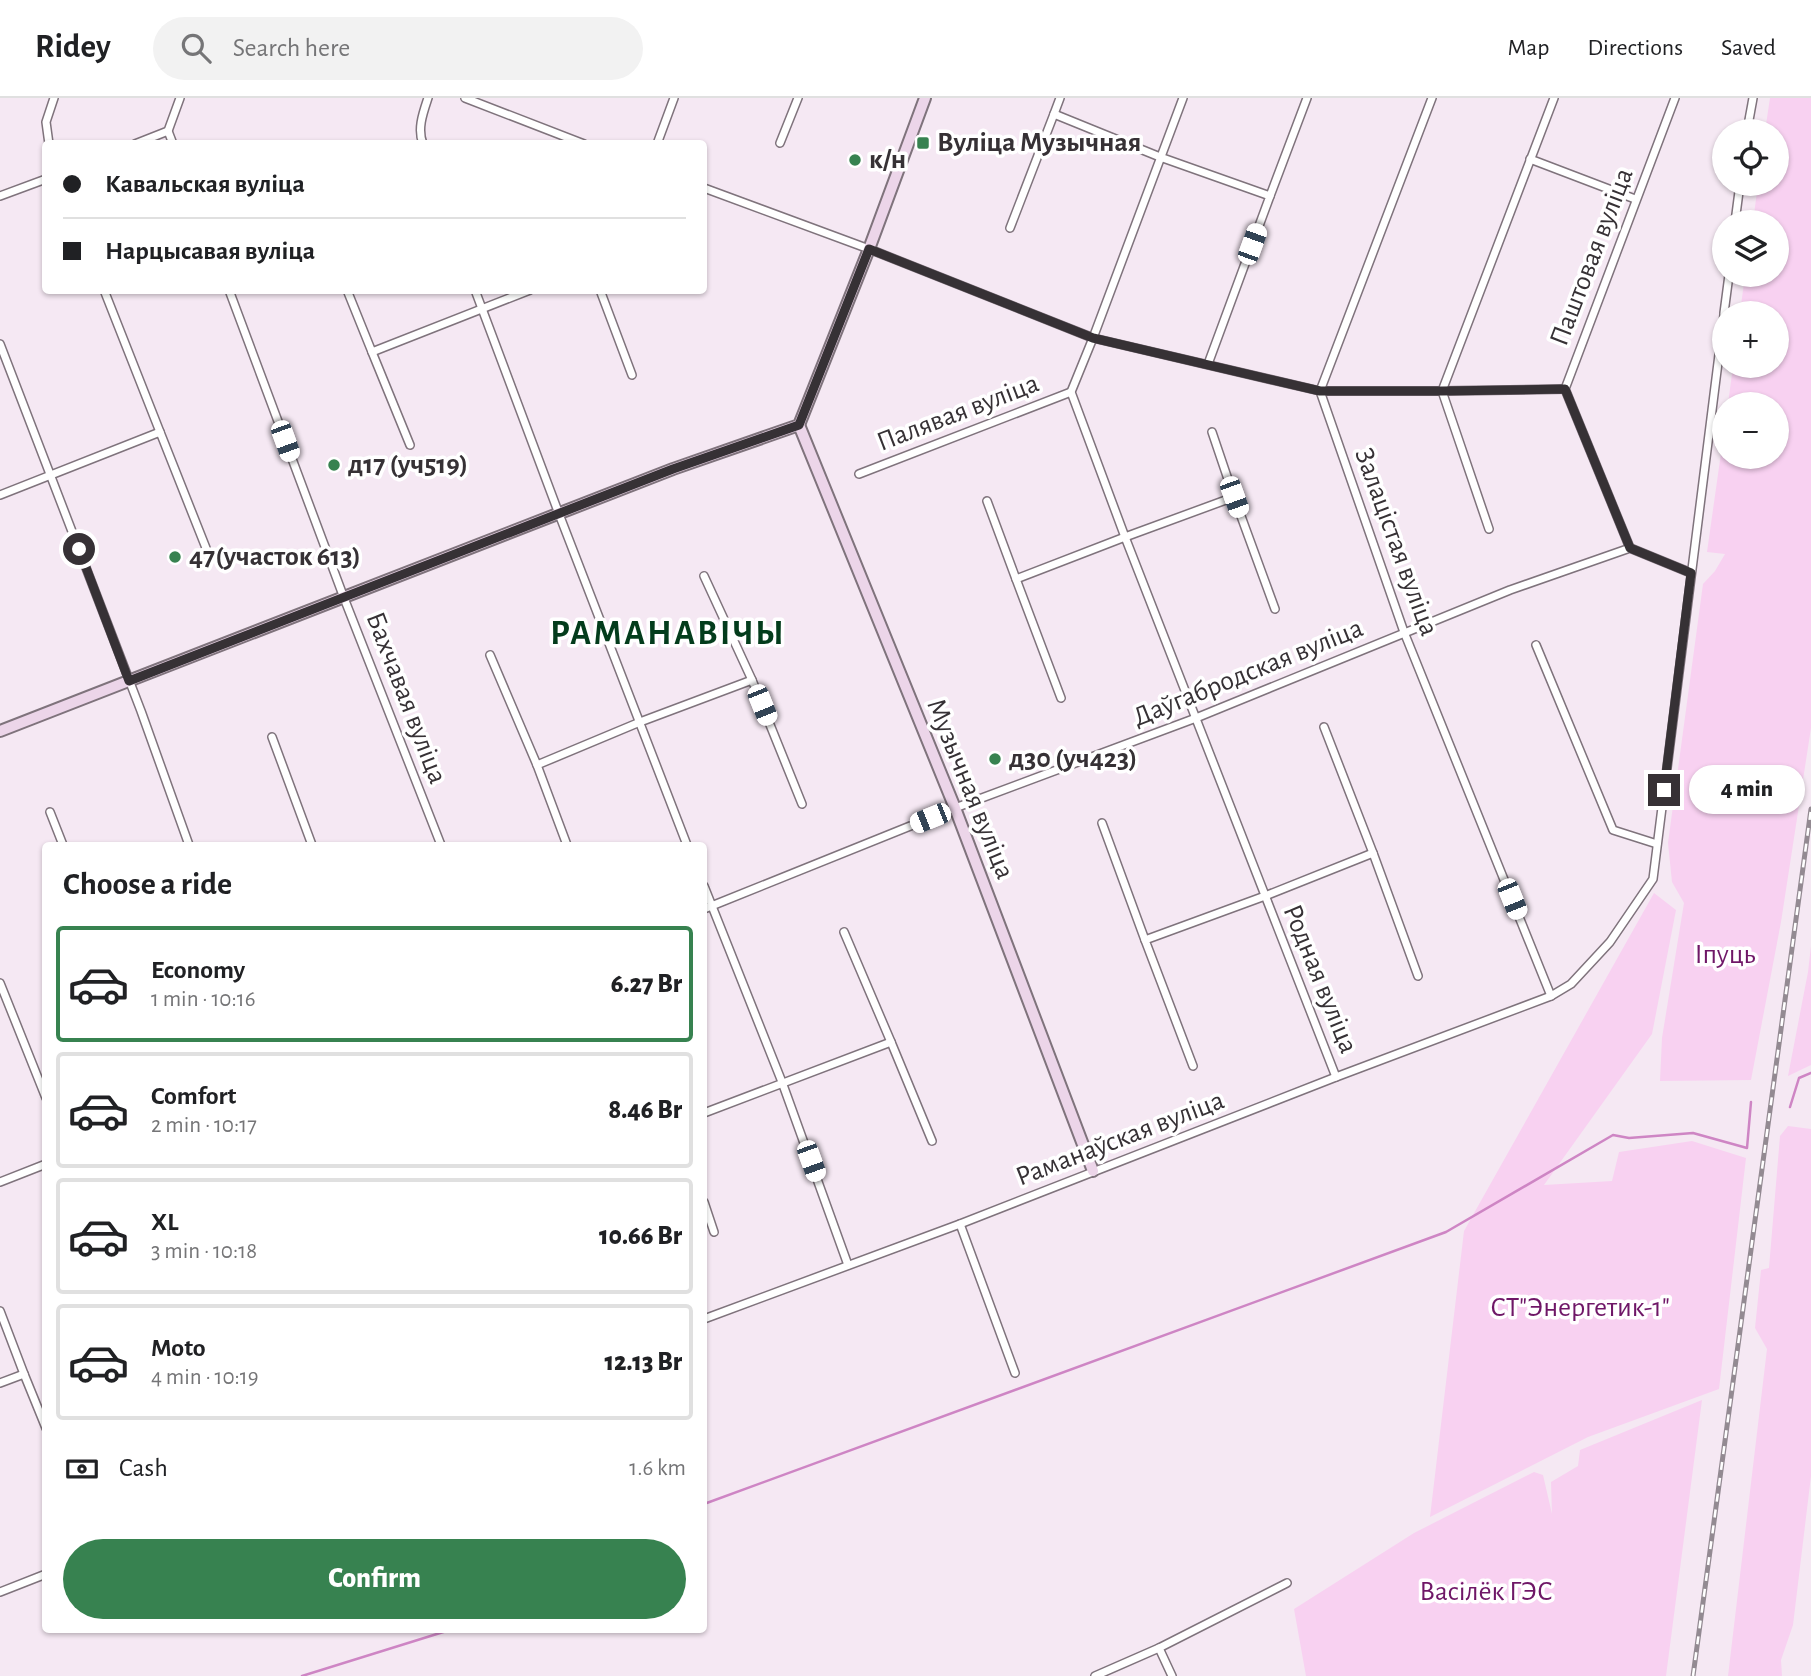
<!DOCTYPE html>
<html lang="en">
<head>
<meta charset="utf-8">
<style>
  body { margin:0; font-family:"Alegreya Sans",sans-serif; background:#f2f2f2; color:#202124; height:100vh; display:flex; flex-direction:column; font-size:26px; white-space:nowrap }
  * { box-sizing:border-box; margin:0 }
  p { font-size:23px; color:#757577 }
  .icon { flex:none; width:38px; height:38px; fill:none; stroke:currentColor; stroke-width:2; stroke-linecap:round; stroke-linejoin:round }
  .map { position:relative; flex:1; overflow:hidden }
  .sheet { position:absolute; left:42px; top:744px; width:665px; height:791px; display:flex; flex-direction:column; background:#fff; border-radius:7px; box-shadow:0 2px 5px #0004 }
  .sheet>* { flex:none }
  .guide { position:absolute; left:42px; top:42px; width:665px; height:154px; border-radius:7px; box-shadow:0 2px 5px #0004; display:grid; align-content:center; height:154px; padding:0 21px; background:#fff }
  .buttons { position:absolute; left:1712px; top:21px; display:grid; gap:14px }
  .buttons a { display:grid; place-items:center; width:77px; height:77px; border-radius:50%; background:#fff; box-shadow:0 2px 5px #0004; font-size:35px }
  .end { position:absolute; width:32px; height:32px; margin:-16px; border:9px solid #363135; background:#fff; box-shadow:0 0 0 4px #fff }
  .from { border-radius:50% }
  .bubble { position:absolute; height:49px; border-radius:24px; background:#fff; box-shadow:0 2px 5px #0004; font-size:23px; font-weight:800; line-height:49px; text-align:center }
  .car { position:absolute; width:21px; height:42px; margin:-21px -10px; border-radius:9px; box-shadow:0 0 5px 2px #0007; background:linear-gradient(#fff 24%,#345 0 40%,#fff 0 76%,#345 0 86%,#fff 0) }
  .guide b { display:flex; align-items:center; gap:24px; height:66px; font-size:26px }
  .guide b+b { border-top:2px solid #e0e0e0 }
  .guide i { width:18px; height:18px; background:#202124 }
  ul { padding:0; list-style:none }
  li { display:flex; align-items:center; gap:21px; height:116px; margin:0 14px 10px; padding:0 7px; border:4px solid #e0e0e0; border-radius:7px }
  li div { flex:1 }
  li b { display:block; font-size:26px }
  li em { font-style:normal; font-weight:800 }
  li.on { border-color:#378250 }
  li>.icon { width:63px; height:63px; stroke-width:1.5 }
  h2 { padding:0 21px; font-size:32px; line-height:84px }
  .pay { display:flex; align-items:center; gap:18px; height:77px; padding:0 21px; font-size:26px }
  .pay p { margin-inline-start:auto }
  .cta { display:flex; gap:14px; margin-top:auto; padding:14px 21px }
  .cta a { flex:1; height:80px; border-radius:42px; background:#378250; color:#fff; font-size:28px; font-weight:800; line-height:80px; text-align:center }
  header { display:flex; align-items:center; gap:42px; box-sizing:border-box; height:98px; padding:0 35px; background:#fff; border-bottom:2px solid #e0e0e0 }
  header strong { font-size:33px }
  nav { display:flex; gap:38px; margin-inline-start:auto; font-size:24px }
  .search { width:490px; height:63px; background:#f2f2f2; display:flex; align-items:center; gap:18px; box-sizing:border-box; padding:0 24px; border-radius:38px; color:#757577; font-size:26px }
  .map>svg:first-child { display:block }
</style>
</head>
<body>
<header>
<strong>Ridey</strong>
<div class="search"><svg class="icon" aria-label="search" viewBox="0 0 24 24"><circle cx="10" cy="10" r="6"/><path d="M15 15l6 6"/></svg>Search here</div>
<nav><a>Map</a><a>Directions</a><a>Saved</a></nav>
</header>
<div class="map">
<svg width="1811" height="1578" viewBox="0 0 1811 1578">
  <rect width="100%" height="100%" fill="#f5e8f3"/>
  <g fill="#f8d1f1">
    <polygon points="1770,0 1811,0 1811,630 1781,824 1751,982 1660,983 1662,940 1684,805 1672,784 1668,745 1703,486 1715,473 1725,456 1707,454 1724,334 1724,359 1776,359 1776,306 1728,306 1733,268 1776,268 1776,215 1740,215 1745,177 1776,177 1776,124 1753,124 1758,86 1776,86 1776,33 1765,33"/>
    <polygon points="1654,795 1676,812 1652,936 1544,1087 1612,1083 1619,1054 1692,1043 1746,1060 1719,1291 1588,1339 1430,1419 1464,1133"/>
    <polygon points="1811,848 1811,967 1788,978 1808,874"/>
    <polygon points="1788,1028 1811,1031 1811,1378 1793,1527 1781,1562 1782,1578 1728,1578 1767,1251 1755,1230 1761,1172 1769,1170 1780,1038"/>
    <polygon points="1702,1302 1666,1578 1306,1578 1294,1511 1414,1435 1534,1374 1543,1377 1552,1416 1551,1384 1578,1368 1580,1352"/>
  </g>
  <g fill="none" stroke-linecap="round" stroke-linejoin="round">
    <g stroke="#ce85c4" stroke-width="2.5">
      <polyline points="1790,1009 1799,980 1811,975"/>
      <polyline points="704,1406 1446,1134 1613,1037 1629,1040 1693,1035 1747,1050 1751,1004"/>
      <polyline points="302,1578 453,1531"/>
    </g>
    <defs>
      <g id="street">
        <polyline points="465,0 584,46"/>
        <polyline points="1183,0 1093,240 1071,294 1125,439 1336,979"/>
        <polyline points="1432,0 1320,293 1404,534 1551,898"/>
        <polyline points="1054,16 1060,0"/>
        <polyline points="168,33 173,46"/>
        <polyline points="1747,33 1753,0"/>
        <polyline points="780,45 798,0"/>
        <polyline points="49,46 46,24 54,0"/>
        <polyline points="135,46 168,33 180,0"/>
        <path d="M423,46C417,31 423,15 428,0"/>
        <polyline points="657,46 674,0"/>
        <polyline points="1530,61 1635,101"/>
        <polyline points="704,90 869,151 1093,240 1320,293 1442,293 1565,291"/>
        <polyline points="0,98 46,81"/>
        <polyline points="1270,98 1307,0"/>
        <polyline points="1735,124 1740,86"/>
        <polyline points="1010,130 1054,16 1160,59 1270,98 1208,266"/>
        <polyline points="104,192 160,334"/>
        <polyline points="229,192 344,500 441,747"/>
        <polyline points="347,192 372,254"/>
        <polyline points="475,192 559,416 687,747"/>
        <polyline points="600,192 632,277"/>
        <polyline points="1724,215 1729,177"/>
        <polyline points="0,246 141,613 189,747"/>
        <polyline points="1212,334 1234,399"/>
        <polyline points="410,347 372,254 530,192"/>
        <polyline points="859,376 1071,294"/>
        <polyline points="0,397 160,334 206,450"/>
        <polyline points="987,403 1016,481"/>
        <polyline points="1489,431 1442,293 1554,0"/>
        <polyline points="1630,450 1565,291 1675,0"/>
        <polyline points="704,478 752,582"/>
        <polyline points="1536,547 1613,732 1657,746"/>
        <polyline points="490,557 537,667"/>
        <polyline points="1061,600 1016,481 1125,439 1234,399 1275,511"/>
        <polyline points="1324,629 1373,755"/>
        <polyline points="272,639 312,747"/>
        <polyline points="50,714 63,747"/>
        <polyline points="1102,725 1145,842"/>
        <polyline points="567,747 537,667 640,624 752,582 802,706"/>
        <polyline points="704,788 782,984 848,1167"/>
        <polyline points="704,811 955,710 1196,620 1510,492 1630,450 1691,475"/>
        <polyline points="844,834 891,944"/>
        <polyline points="0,885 46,1000"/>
        <polyline points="1193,968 1145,842 1265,798 1373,755 1418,878"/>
        <polyline points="704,1015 891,944 932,1043"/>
        <polyline points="0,1084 46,1066"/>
        <polyline points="704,1104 714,1134"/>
        <polyline points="960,1126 1015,1275"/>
        <polyline points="0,1213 24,1276"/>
        <polyline points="704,1221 960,1126 1336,979 1551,898 1571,886 1610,844 1653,781 1724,217"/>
        <polyline points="0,1285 24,1276 46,1330"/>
        <polyline points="0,1494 46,1476"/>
        <polyline points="1159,1550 1172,1578"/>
        <polyline points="1095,1578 1159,1550 1287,1485"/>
      </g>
      <g id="secondary">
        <polyline points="799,327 955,710 1093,1073"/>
        <polyline points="0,633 673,371 799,327 869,151 925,0"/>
      </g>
    </defs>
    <use href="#street" stroke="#7f737c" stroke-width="10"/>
    <use href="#secondary" stroke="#7f737c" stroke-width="14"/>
    <use href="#street" stroke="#fff" stroke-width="7"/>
    <use href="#secondary" stroke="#ecd5e9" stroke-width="10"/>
    <defs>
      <polyline id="rail" points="1693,1578 1811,711"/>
    </defs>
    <use href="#rail" stroke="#938a92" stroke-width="5"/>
    <use href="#rail" stroke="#fff" stroke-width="2.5" stroke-dasharray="8" stroke-linecap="butt"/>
  </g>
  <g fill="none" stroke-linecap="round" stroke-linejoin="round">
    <polyline stroke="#363135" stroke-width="9" points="79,451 129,583 673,371 799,327 869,151 1093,240 1320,293 1442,293 1565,291 1630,450 1691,475 1664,692"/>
  </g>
  <g fill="#378250" stroke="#fff" stroke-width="2.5">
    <rect x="916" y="38" width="14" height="14" rx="3.5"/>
    <circle cx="855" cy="62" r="7"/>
    <circle cx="334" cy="367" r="7"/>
    <circle cx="175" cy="459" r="7"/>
    <circle cx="995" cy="661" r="7"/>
  </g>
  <g text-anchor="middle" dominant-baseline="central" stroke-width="7" stroke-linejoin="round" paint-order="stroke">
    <g font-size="28" font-weight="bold" fill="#363135" stroke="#fff" text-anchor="start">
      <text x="937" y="45">Вуліца Музычная</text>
      <text x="869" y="62">к/н</text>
      <text x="348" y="367">д17 (уч519)</text>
      <text x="189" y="459">47(участок 613)</text>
      <text x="1009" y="661">д30 (уч423)</text>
    </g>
    <g font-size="28" fill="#363135" stroke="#fff">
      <text transform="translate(1592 159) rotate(-69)">Паштовая вуліца</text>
      <text transform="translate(958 315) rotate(-21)">Палявая вуліца</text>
      <text transform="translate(1396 444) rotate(70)">Залацістая вуліца</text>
      <text transform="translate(1248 575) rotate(-22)">Даўгабродская вуліца</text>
      <text transform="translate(406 600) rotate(69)">Бахчавая вуліца</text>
      <text transform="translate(970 691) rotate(68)">Музычная вуліца</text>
      <text transform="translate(1320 881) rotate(68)">Родная вуліца</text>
      <text transform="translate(1120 1041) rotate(-21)">Раманаўская вуліца</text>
    </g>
    <g font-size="28" fill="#6f1767" stroke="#fff">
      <text x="1725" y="857">Іпуць</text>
      <text x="1580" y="1210">СТ"Энергетик-1"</text>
      <text x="1486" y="1494">Васілёк ГЭС</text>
    </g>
    <g font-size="35" font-weight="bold" letter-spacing="2" fill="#033c1c" stroke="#fff">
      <text x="668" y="535">РАМАНАВІЧЫ</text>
    </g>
  </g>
</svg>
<div class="buttons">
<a><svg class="icon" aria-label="locate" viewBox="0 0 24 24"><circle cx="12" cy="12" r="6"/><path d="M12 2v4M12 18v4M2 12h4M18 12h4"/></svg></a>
<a><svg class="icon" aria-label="layers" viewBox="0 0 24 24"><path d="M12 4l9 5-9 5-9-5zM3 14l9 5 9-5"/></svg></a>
<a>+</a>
<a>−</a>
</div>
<i class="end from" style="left:79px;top:451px"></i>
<i class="end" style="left:1664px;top:692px"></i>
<div class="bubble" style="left:1689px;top:667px;width:116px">4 min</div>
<i class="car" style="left:1252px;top:146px;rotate:20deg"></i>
<i class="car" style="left:285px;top:343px;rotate:160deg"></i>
<i class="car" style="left:1234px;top:399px;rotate:160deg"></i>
<i class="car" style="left:762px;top:607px;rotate:158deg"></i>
<i class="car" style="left:930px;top:720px;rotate:248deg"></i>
<i class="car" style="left:1512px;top:801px;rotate:158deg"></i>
<i class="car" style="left:811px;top:1063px;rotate:160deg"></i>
<div class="guide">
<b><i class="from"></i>Кавальская вуліца</b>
<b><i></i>Нарцысавая вуліца</b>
</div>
<section class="sheet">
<h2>Choose a ride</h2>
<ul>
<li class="on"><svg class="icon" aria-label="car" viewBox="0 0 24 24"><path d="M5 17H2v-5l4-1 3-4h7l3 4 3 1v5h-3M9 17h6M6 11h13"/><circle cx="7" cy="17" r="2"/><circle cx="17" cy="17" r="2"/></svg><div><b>Economy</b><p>1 min · 10:16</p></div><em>6.27 Br</em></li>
<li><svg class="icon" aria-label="car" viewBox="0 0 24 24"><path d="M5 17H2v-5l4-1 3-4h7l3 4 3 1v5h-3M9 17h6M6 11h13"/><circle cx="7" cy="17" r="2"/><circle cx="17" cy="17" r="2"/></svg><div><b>Comfort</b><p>2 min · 10:17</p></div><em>8.46 Br</em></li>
<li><svg class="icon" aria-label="car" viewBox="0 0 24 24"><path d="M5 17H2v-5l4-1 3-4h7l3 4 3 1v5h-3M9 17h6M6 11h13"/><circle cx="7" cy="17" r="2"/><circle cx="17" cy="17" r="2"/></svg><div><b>XL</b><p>3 min · 10:18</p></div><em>10.66 Br</em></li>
<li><svg class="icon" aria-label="car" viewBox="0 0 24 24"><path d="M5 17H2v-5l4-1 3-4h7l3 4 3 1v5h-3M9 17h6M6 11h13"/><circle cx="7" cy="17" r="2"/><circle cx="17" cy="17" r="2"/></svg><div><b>Moto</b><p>4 min · 10:19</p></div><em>12.13 Br</em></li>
</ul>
<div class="pay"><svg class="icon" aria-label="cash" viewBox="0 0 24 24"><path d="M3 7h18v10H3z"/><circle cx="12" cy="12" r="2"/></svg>Cash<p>1.6 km</p></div>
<div class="cta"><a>Confirm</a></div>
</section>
</div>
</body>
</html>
